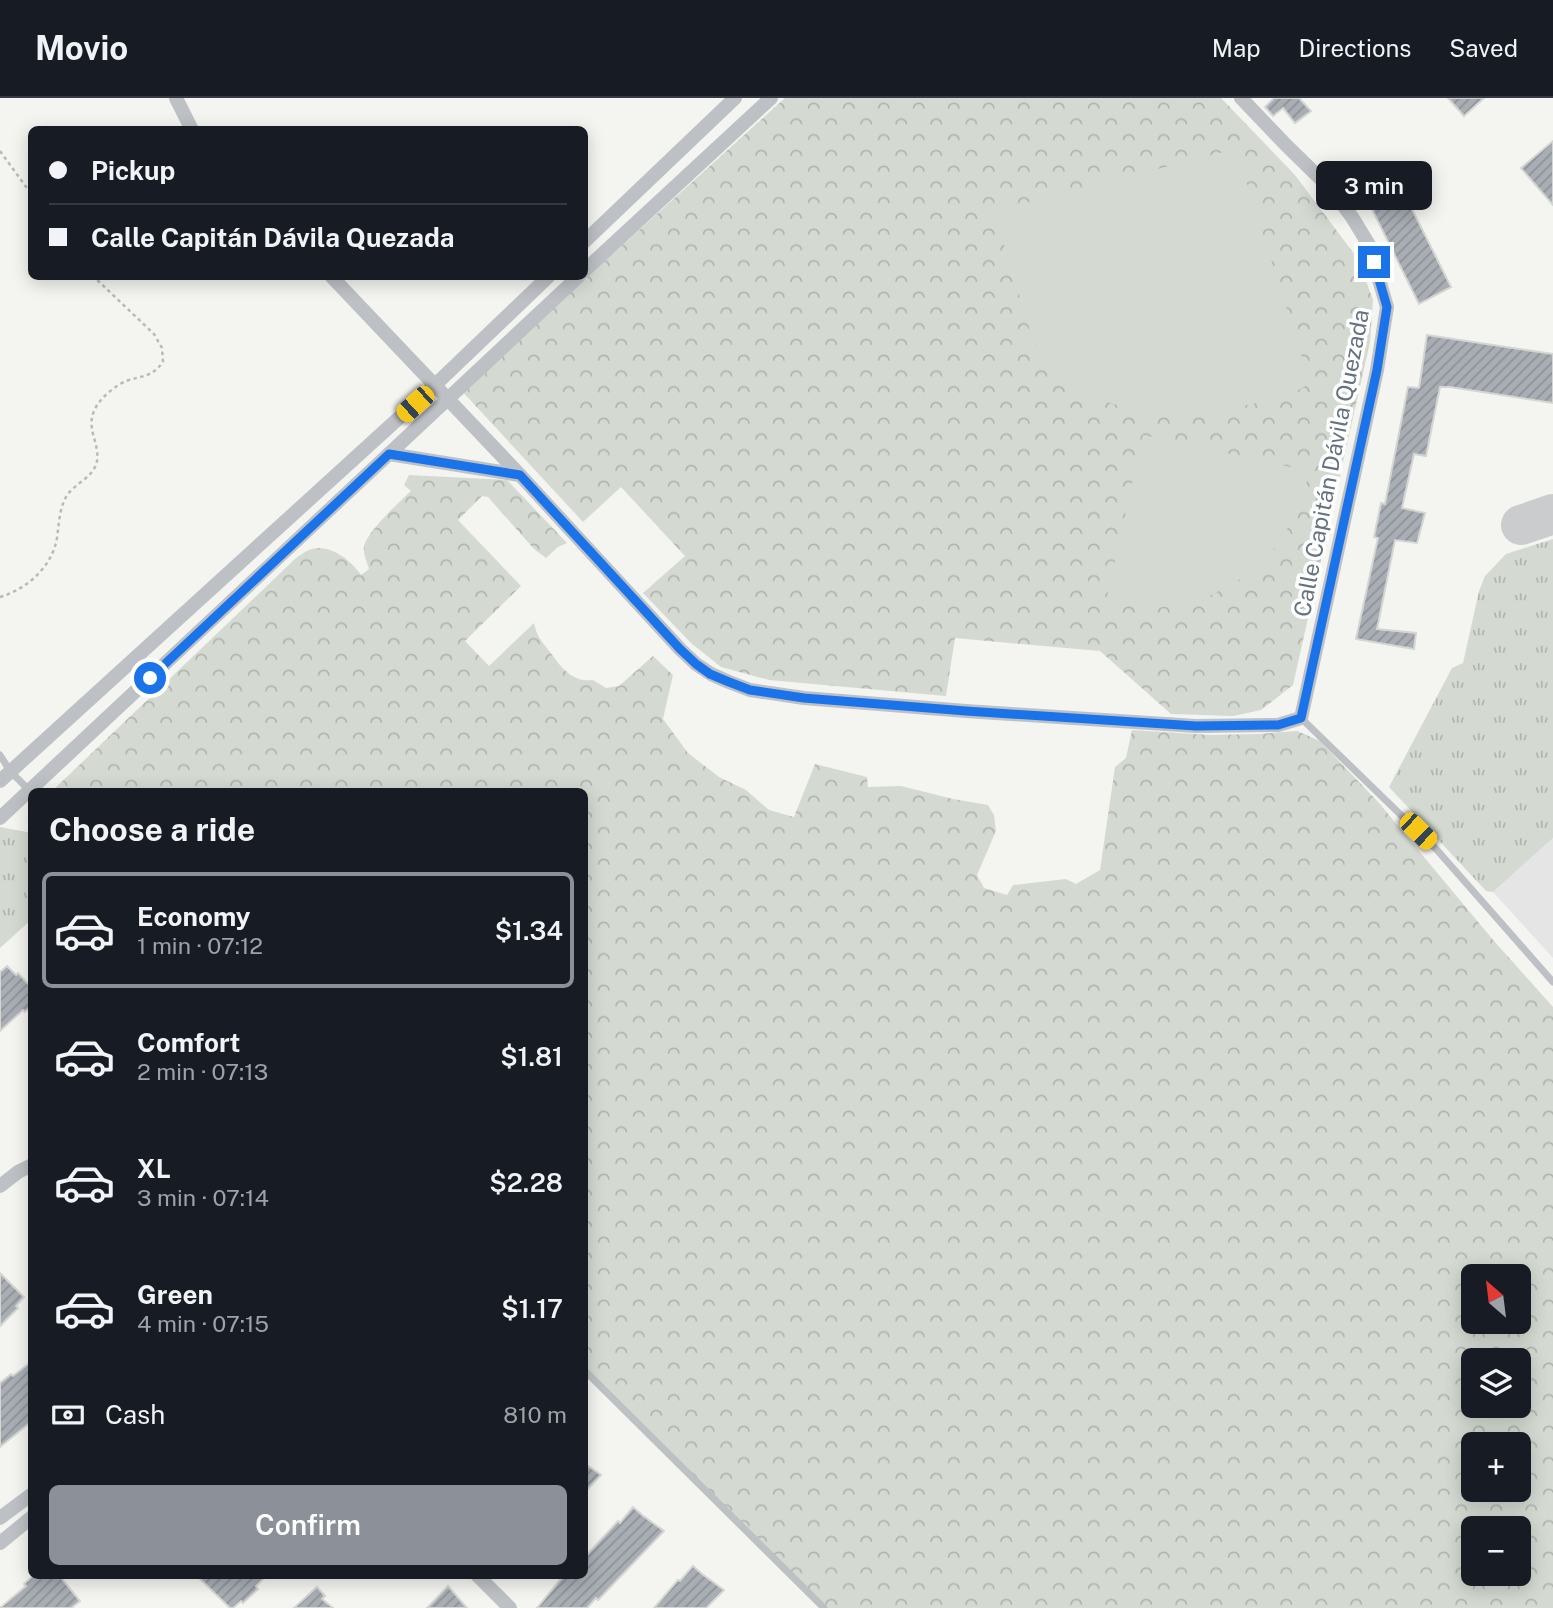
<!DOCTYPE html>
<html lang="en">
<head>
<meta charset="utf-8">
<style>
  body { margin:0; font-family:"Public Sans",sans-serif; background:#242831; color:#f1f3f6; height:100vh; display:flex; flex-direction:column; font-size:26px; white-space:nowrap }
  * { box-sizing:border-box; margin:0 }
  p { font-size:23px; color:#9ea1a6 }
  .icon { flex:none; width:38px; height:38px; fill:none; stroke:currentColor; stroke-width:2; stroke-linecap:round; stroke-linejoin:round }
  .map { position:relative; flex:1; overflow:hidden }
  .panel { position:absolute; left:28px; top:690px; width:560px; height:791px; display:flex; flex-direction:column; background:#171b24; border-radius:10px; box-shadow:0 4px 18px #0003 }
  .panel>* { flex:none }
  .hud { position:absolute; left:28px; top:28px; width:560px; height:154px; border-radius:10px; box-shadow:0 4px 18px #0003; display:grid; align-content:center; height:154px; padding:0 21px; background:#171b24 }
  .needle { width:46px; rotate:332deg }
  .fabs { position:absolute; left:1461px; top:1166px; display:grid; gap:14px }
  .fabs a { display:grid; place-items:center; width:70px; height:70px; border-radius:10px; background:#171b24; box-shadow:0 4px 18px #0003; font-size:35px }
  .end { position:absolute; width:32px; height:32px; margin:-16px; border:9px solid #1a73e8; background:#fff; box-shadow:0 0 0 4px #fff }
  .from { border-radius:50% }
  .bubble { position:absolute; height:49px; border-radius:10px; background:#171b24; box-shadow:0 4px 18px #0003; font-size:23px; font-weight:600; line-height:49px; text-align:center }
  .car { position:absolute; width:21px; height:42px; margin:-21px -10px; border-radius:9px; box-shadow:0 0 5px 2px #0007; background:linear-gradient(#f5c518 24%,#345 0 40%,#f5c518 0 76%,#345 0 86%,#f5c518 0) }
  .hud b { display:flex; align-items:center; gap:24px; height:66px; font-size:26px }
  .hud b+b { border-top:2px solid #363941 }
  .hud i { width:18px; height:18px; background:#f1f3f6 }
  ul { padding:0; list-style:none }
  li { display:flex; align-items:center; gap:21px; height:116px; margin:0 14px 10px; padding:0 7px; border:4px solid transparent; border-radius:10px }
  li div { flex:1 }
  li b { display:block; font-size:26px }
  li em { font-style:normal; font-weight:600 }
  li.selected { border-color:#8c9099 }
  li>.icon { width:63px; height:63px; stroke-width:1.5 }
  h2 { padding:0 21px; font-size:32px; line-height:84px }
  .pay { display:flex; align-items:center; gap:18px; height:77px; padding:0 21px; font-size:26px }
  .pay p { margin-inline-start:auto }
  .primary-button { display:flex; gap:14px; margin-top:auto; padding:14px 21px }
  .primary-button a { flex:1; height:80px; border-radius:10px; background:#8c9099; color:#fff; font-size:28px; font-weight:600; line-height:80px; text-align:center }
  header { display:flex; align-items:center; gap:42px; box-sizing:border-box; height:98px; padding:0 35px; background:#171b24; border-bottom:2px solid #363941 }
  header strong { font-size:33px }
  nav { display:flex; gap:38px; margin-inline-start:auto; font-size:24px }
  .map>svg:first-child { display:block }
</style>
</head>
<body>
<header>
<strong>Movio</strong>
<nav><a>Map</a><a>Directions</a><a>Saved</a></nav>
</header>
<div class="map">
<svg width="1553" height="1510" viewBox="0 0 1553 1510">
  <defs>
    <pattern id="grass-tufts" width="24" height="20" patternUnits="userSpaceOnUse" patternTransform="scale(1.75)"><rect width="24" height="20" fill="#d4dad2"/><path d="M3 7l-1-3M5 7V3M7 7l1-3M15 17l-1-3M17 17v-4M19 17l1-3" fill="none" stroke="#b0b5b0"/></pattern>
    <pattern id="forest-crowns" width="20" height="18" patternUnits="userSpaceOnUse" patternTransform="scale(1.75)"><rect width="20" height="18" fill="#d4dad2"/><path d="M2 6a3 3 0 1 1 6 0M12 15a3 3 0 1 1 6 0" fill="none" stroke="#b0b5b0"/></pattern>
    <pattern id="building-hatch" width="6" height="6" patternUnits="userSpaceOnUse" patternTransform="scale(1.75)"><rect width="6" height="6" fill="#a8aeb4"/><path d="M-1 1l2-2M0 6l6-6M5 7l2-2" fill="none" stroke="#8c9298"/></pattern>
  </defs>
  <rect width="100%" height="100%" fill="#f4f4f0"/>
  <polygon fill="#e4e5e4" points="1553,740 1553,860 1493,794"/>
  <g fill="url(#grass-tufts)">
    <polygon points="1553,441 1553,740 1493,794 1486,793 1389,689 1452,570 1463,565 1479,493 1485,478 1506,456"/>
    <polygon points="0,729 32,735 31,822 0,850"/>
  </g>
  <g fill="url(#forest-crowns)" fill-rule="evenodd">
    <polygon points="785,0 1221,0 1295,77 1358,161 1373,202 1370,244 1293,587 1261,612 1233,618 1171,616 1100,553 955,540 946,598 769,582 721,569 691,545 643,495 685,458 621,389 583,424 459,290 617,152"/>
    <path d="M409,377L507,382L567,445L558,449L546,460L534,451L488,399L482,398L458,422L521,488L465,543L489,568L534,525C537,539 541,542 550,554C561,569 572,585 593,582L606,590L619,588L653,558L673,577L663,621L688,655L719,679L746,692L769,712L794,719L815,666L867,679L868,689L901,688L953,701L988,707L994,717L996,733L977,777L984,790L1007,797L1013,787L1066,781L1076,786L1100,772L1115,669L1126,660L1132,632L1210,637L1258,636L1297,633L1320,643L1379,705L1494,843L1553,909V1510H824L585,1272L584,693H52L295,461C299,458 304,454 309,452C328,444 351,462 361,477L369,471C367,464 363,456 364,449C365,436 400,403 411,393L404,387ZM1474,1178H1519V1223H1474ZM1474,1262H1519V1307H1474ZM1474,1346H1519V1391H1474ZM1474,1430H1519V1475H1474Z"/>
  </g>
  <g fill="#d4dad2">
    <polygon points="1236,51 1310,285 1295,294 1253,306 1191,317 1141,314 1107,304 1072,289 1052,268 1033,243 994,113"/>
    <polygon points="1143,337 1309,373 1301,410 1262,469 1206,500 1148,512 1106,503"/>
  </g>
  <g fill="none" stroke-linecap="round" stroke-linejoin="round">
    <polyline stroke="#cacccd" stroke-width="40" points="1521,427 1553,416"/>
  </g>
  <g fill="url(#building-hatch)" stroke="#d5d5d3" stroke-width="2">
    <polygon points="1274,0 1299,0 1311,13 1295,25 1283,10 1273,18 1265,9"/>
    <polygon points="1448,0 1484,0 1464,18"/>
    <polygon points="1553,43 1553,107 1521,70"/>
    <polygon points="1393,73 1451,189 1419,206 1361,89"/>
    <polygon points="1427,237 1553,256 1553,305 1450,289 1440,289 1426,358 1414,356 1402,410 1425,415 1417,445 1395,442 1377,531 1416,535 1414,551 1356,541 1378,440 1374,439 1381,405 1385,406 1408,289 1419,290"/>
    <polygon points="7,868 16,877 18,875 32,890 32,908 25,914 23,912 0,933 0,874"/>
    <polygon points="0,1175 24,1199 16,1208 18,1210 0,1228"/>
    <polygon points="32,1263 32,1323 0,1349 0,1285 11,1276 13,1278"/>
    <polygon points="584,1365 601,1377 584,1395"/>
    <polygon points="633,1409 642,1417 664,1433 598,1502 596,1500 587,1510 537,1510 564,1477 584,1477 584,1460 618,1423 620,1425"/>
    <polygon points="693,1468 702,1476 724,1492 706,1510 654,1510 678,1482 680,1483"/>
    <polygon points="34,1477 59,1477 80,1503 71,1510 0,1510 26,1488 24,1486"/>
    <polygon points="196,1477 267,1477 256,1488 258,1491 243,1505 241,1503 233,1510 230,1510"/>
    <polygon points="448,1488 467,1510 427,1510"/>
    <polygon points="317,1489 325,1498 322,1501 333,1510 294,1510"/>
  </g>
  <g fill="none" stroke-linecap="round" stroke-linejoin="round">
    <g stroke="#b7b9bc" stroke-width="2.5" stroke-dasharray="3.5 3.5" stroke-linecap="butt">
      <polyline points="0,53 32,97"/>
      <path d="M0,499C27,491 52,469 57,440C59,426 59,412 66,399C74,385 94,380 97,363C100,345 85,330 95,311C100,300 115,288 126,283C143,277 151,280 163,264L162,250L154,236L93,178"/>
    </g>
    <g stroke="#bdc0c4" stroke-width="7">
      <polyline points="1301,620 1437,752 1553,884"/>
      <polyline points="0,657 10,673 31,694"/>
      <polyline points="584,1272 824,1510"/>
    </g>
    <g stroke="#bdc0c4" stroke-width="14">
      <polyline points="176,0 192,32"/>
      <polyline points="584,144 735,0"/>
      <polyline points="584,173 771,0"/>
      <polyline points="331,178 520,377 680,551 696,566 711,576 729,584 750,592 804,600 966,613 1196,628 1278,627 1301,620 1377,272 1387,209 1369,147 1352,119 1330,90 1287,48 1241,0"/>
      <polyline points="389,356 520,377"/>
      <polyline points="0,683 434,288 549,178"/>
      <polyline points="0,720 579,178"/>
      <polyline points="0,1088 18,1074 32,1067"/>
      <polyline points="0,1420 32,1396"/>
      <polyline points="0,1445 32,1419"/>
      <polyline points="477,1477 510,1510"/>
    </g>
  </g>
  <g fill="none" stroke-linecap="round" stroke-linejoin="round">
    <polyline stroke="#1a73e8" stroke-width="9" points="150,580 389,356 520,377 680,551 696,566 710,576 729,584 750,592 804,600 966,613 1196,628 1278,627 1301,620 1377,272 1387,209 1374,164"/>
  </g>
  <g text-anchor="middle" dominant-baseline="central" stroke-width="7" stroke-linejoin="round" paint-order="stroke">
    <g font-size="23" fill="#65727f" stroke="#fff">
      <text transform="translate(1331 365) rotate(-79)">Calle Capitán Dávila Quezada</text>
    </g>
  </g>
</svg>
<div class="fabs">
<a><svg class="needle" viewBox="-14 -14 28 28"><path d="M0-13l5 13h-10z" fill="#e53935"/><path d="M0 13l5-13h-10z" fill="#9ea1a6"/></svg></a>
<a><svg class="icon" aria-label="layers" viewBox="0 0 24 24"><path d="M12 4l9 5-9 5-9-5zM3 14l9 5 9-5"/></svg></a>
<a>+</a>
<a>−</a>
</div>
<i class="end from" style="left:150px;top:580px"></i>
<i class="end" style="left:1374px;top:164px"></i>
<div class="bubble" style="left:1316px;top:63px;width:116px">3 min</div>
<i class="car" style="left:415px;top:306px;rotate:228deg"></i>
<i class="car" style="left:1418px;top:733px;rotate:134deg"></i>
<div class="hud">
<b><i class="from"></i>Pickup</b>
<b><i></i>Calle Capitán Dávila Quezada</b>
</div>
<section class="panel">
<h2>Choose a ride</h2>
<ul>
<li class="selected"><svg class="icon" aria-label="car" viewBox="0 0 24 24"><path d="M5 17H2v-5l4-1 3-4h7l3 4 3 1v5h-3M9 17h6M6 11h13"/><circle cx="7" cy="17" r="2"/><circle cx="17" cy="17" r="2"/></svg><div><b>Economy</b><p>1 min · 07:12</p></div><em>$1.34</em></li>
<li><svg class="icon" aria-label="car" viewBox="0 0 24 24"><path d="M5 17H2v-5l4-1 3-4h7l3 4 3 1v5h-3M9 17h6M6 11h13"/><circle cx="7" cy="17" r="2"/><circle cx="17" cy="17" r="2"/></svg><div><b>Comfort</b><p>2 min · 07:13</p></div><em>$1.81</em></li>
<li><svg class="icon" aria-label="car" viewBox="0 0 24 24"><path d="M5 17H2v-5l4-1 3-4h7l3 4 3 1v5h-3M9 17h6M6 11h13"/><circle cx="7" cy="17" r="2"/><circle cx="17" cy="17" r="2"/></svg><div><b>XL</b><p>3 min · 07:14</p></div><em>$2.28</em></li>
<li><svg class="icon" aria-label="car" viewBox="0 0 24 24"><path d="M5 17H2v-5l4-1 3-4h7l3 4 3 1v5h-3M9 17h6M6 11h13"/><circle cx="7" cy="17" r="2"/><circle cx="17" cy="17" r="2"/></svg><div><b>Green</b><p>4 min · 07:15</p></div><em>$1.17</em></li>
</ul>
<div class="pay"><svg class="icon" aria-label="cash" viewBox="0 0 24 24"><path d="M3 7h18v10H3z"/><circle cx="12" cy="12" r="2"/></svg>Cash<p>810 m</p></div>
<div class="primary-button"><a>Confirm</a></div>
</section>
</div>
</body>
</html>
